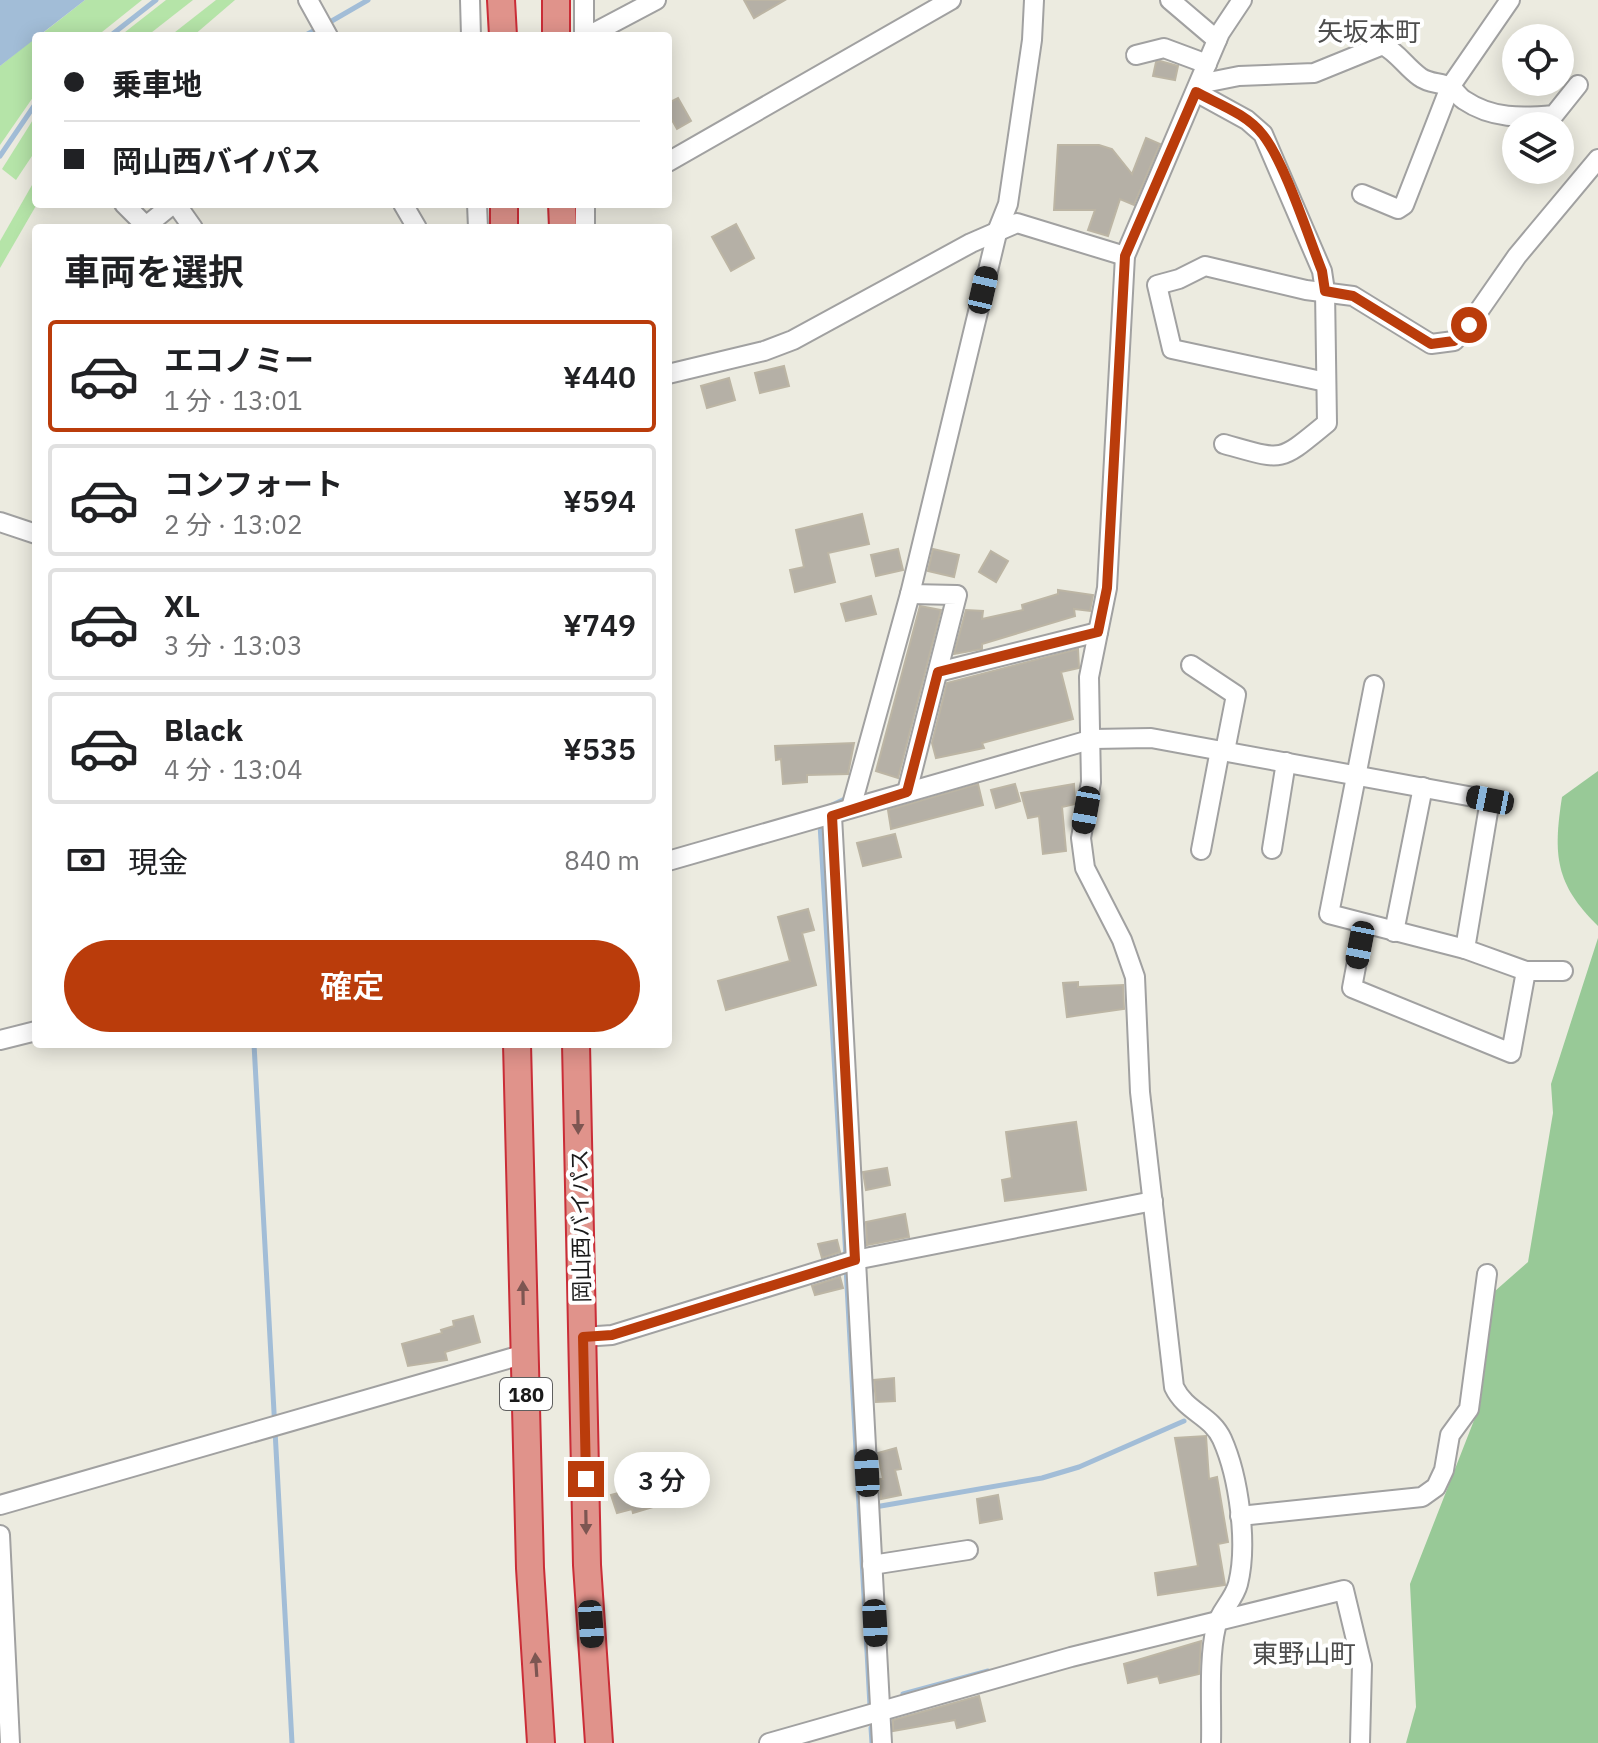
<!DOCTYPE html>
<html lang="ja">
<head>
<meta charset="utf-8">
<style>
  body { margin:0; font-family:"IBM Plex Sans","Noto Sans JP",sans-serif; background:#f2f2f2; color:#202124; height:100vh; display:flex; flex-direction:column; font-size:30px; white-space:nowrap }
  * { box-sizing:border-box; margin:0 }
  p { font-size:26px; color:#757577 }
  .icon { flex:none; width:44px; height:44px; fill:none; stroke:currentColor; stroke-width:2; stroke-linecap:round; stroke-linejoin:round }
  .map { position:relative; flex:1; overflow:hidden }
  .details { position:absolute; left:32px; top:224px; width:640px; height:824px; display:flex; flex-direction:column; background:#fff; border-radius:8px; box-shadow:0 4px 20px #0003 }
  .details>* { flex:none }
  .top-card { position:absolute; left:32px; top:32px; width:640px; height:176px; border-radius:8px; box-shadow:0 4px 20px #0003; display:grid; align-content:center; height:176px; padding:0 32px; background:#fff }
  .fabs { position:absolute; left:1502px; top:24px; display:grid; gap:16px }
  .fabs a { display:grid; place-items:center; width:72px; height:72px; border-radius:50%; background:#fff; box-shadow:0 4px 20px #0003; font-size:40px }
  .end { position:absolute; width:36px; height:36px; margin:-18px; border:10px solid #ba3c0b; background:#fff; box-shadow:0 0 0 4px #fff }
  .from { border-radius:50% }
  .bubble { position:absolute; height:56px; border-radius:28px; background:#fff; box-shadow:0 4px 20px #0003; font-size:26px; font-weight:600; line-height:56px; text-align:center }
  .car { position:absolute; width:24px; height:48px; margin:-24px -12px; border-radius:10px; box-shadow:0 0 6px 2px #0007; background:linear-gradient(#222 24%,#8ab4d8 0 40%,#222 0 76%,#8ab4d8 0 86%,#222 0) }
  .top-card b { display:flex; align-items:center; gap:28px; height:76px; font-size:30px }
  .top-card b+b { border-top:2px solid #e0e0e0 }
  .top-card i { width:20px; height:20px; background:#202124 }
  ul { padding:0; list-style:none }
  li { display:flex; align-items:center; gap:24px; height:112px; margin:0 16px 12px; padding:0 16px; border:4px solid #e0e0e0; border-radius:8px }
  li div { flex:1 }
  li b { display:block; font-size:30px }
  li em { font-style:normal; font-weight:600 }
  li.active { border-color:#ba3c0b }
  li>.icon { width:72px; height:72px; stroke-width:1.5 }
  h2 { padding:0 32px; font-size:36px; line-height:96px }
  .pay { display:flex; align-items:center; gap:20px; height:88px; padding:0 32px; font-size:30px }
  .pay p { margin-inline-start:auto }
  .cta { display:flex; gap:16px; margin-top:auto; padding:16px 32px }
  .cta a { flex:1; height:92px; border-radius:48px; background:#ba3c0b; color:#fff; font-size:32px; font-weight:600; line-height:92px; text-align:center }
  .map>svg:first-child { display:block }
</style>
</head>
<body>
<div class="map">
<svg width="1598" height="1743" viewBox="0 0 1598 1743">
  <rect width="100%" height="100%" fill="#ecebe0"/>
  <g fill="#b5e4a8">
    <polygon points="85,0 142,0 97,36 39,36"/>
    <polygon points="166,0 193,0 147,36 120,36"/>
    <polygon points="216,0 235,0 193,36 170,36"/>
    <polygon points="36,37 36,93 0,145 0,66"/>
    <polygon points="36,115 36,150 16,180 2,169"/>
    <polygon points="36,178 37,204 0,268 0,241"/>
  </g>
  <g fill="#98c997">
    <path d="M1598,771V926C1555,884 1553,855 1562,797Z"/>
    <polygon points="1598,938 1598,1743 1406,1743 1416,1707 1410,1584 1480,1405 1495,1291 1528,1262 1553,1113 1551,1084"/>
  </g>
  <polygon fill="#a2bdd7" points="0,0 85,0 0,66"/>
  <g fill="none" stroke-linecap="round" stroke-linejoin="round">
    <g stroke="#a2bdd7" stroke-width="5">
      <polyline points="330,22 368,0"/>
      <polyline points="110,36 156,0"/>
      <polyline points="304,36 315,30"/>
      <polyline points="0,156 36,103"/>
      <polyline points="612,205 613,204"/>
      <polyline points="830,806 847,798"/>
      <polyline points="820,824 846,1257"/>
      <polyline points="254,1044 292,1743"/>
      <polyline points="846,1267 870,1706"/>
      <polyline points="875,1507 1042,1478 1079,1467 1184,1421"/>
      <polyline points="903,1694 988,1671"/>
      <polyline points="871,1728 872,1743"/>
    </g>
  </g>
  <g fill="#b5b0a6" stroke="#bcb5a4" stroke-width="2">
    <polygon points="744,0 785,0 754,18"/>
    <polygon points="1160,61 1178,66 1175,80 1153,76 1156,62"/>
    <polygon points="678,98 691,121 677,129 668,113 668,103"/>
    <polygon points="1146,138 1160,144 1134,205 1120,199 1108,236 1088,230 1095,210 1054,210 1058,145 1099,145 1112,149 1132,174"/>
    <polygon points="736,224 754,258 731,271 712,237"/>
    <polygon points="784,366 789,386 760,393 755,373"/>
    <polygon points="729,378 735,400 707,408 701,386"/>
    <polygon points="862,514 869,544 828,553 835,582 795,592 790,570 804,567 796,530"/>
    <polygon points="898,549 903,570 876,576 871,555"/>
    <polygon points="933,549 959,555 954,577 928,571"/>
    <polygon points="991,551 1008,561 996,582 979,572"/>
    <polygon points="1058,590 1093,595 1090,611 1074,609 1075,616 982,644 982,649 954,654 966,610 983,611 982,619 1023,610 1022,605 1058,594"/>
    <polygon points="871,596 876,614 846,621 841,604"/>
    <polygon points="920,606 941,610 898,778 876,771"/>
    <polygon points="1078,649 1079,668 1061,672 1073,719 982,743 984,748 936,758 932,743 947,683"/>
    <polygon points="854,743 848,774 807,775 807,782 783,784 781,759 776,760 775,746"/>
    <polygon points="978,784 983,805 891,829 888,810"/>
    <polygon points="1015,784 1020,801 996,808 991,790"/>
    <polygon points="1074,784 1075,804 1062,807 1066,851 1043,854 1039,816 1028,818 1021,793"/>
    <polygon points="895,834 901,857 863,866 857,843"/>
    <polygon points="808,909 814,930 802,933 816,985 726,1010 718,981 790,961 778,917"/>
    <polygon points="1078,982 1078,987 1123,985 1124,1009 1067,1017 1063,983"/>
    <polygon points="1076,1122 1086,1190 1005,1201 1002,1180 1012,1178 1006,1132"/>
    <polygon points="887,1168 890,1185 866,1190 863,1172"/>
    <polygon points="905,1214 909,1237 867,1245 866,1222"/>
    <polygon points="837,1240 840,1252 822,1258 818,1244"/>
    <polygon points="840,1277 843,1288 815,1295 812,1286"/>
    <polygon points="473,1316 480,1342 445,1352 447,1360 408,1366 402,1344 442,1333 441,1330 454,1326 453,1321"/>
    <polygon points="894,1378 895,1401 876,1402 874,1380"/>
    <polygon points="1206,1436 1209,1479 1217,1477 1228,1542 1218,1544 1225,1585 1158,1595 1155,1573 1198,1566 1175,1438"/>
    <polygon points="896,1448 901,1469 895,1470 901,1495 881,1499 880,1479 883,1479 878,1453"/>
    <polygon points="661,1485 666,1503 633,1513 632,1509 617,1513 611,1495 626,1491 627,1495"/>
    <polygon points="998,1495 1002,1519 980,1523 977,1499"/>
    <polygon points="1201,1641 1199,1674 1160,1683 1158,1676 1128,1683 1124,1664"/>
    <polygon points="979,1696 985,1721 957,1728 955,1720 893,1731 893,1720"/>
  </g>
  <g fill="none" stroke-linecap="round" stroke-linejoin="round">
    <defs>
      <g id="minor">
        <polyline points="308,0 328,36"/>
        <polyline points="470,0 471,36"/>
        <polyline points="1170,0 1217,40"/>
        <polyline points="584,36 584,0"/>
        <polyline points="588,36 656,0"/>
        <polyline points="1136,55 1164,48 1207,64"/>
        <path d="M1199,84L1239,76L1314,73L1383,45C1398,53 1406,67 1420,77C1429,84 1441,82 1450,87C1455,90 1459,97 1464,100C1492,119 1522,118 1554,115L1578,85"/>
        <path d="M1196,92L1247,120L1263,134L1322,271L1325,291L1327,423C1278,463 1285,461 1224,444"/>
        <polyline points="668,162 951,0"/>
        <polyline points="1362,194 1398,209 1404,205 1450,87 1510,0"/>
        <polyline points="124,204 146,226 173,204"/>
        <polyline points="176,204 193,228"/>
        <polyline points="403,204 417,228"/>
        <polyline points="477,204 478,228"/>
        <polyline points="585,204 585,228"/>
        <polyline points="668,374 764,351 793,340 971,243 1017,223 1125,256"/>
        <polyline points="1326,382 1172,349 1157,285 1179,279 1205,266 1306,290 1353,296 1431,344 1454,341 1469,325 1517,256 1598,159"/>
        <polyline points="0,522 36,534"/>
        <polyline points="1191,665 1236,695 1225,751"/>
        <polyline points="938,672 1098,632"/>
        <polyline points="1374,685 1329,914 1465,949"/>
        <polyline points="907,792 957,595 910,594"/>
        <polyline points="851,808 910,594 998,229 1008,204 1032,40 1034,0"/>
        <polyline points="832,816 882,1743"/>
        <polyline points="1272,849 1286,762"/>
        <polyline points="1201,850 1220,750"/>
        <polyline points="668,861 1093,739 1151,738 1490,800 1465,949 1526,971 1563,971"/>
        <polyline points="1364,924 1352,988 1511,1053 1526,971"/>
        <polyline points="1394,932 1423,787"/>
        <polyline points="0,1040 36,1031"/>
        <polyline points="583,1337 612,1335 855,1260 1153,1201"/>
        <polyline points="0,1505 525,1354"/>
        <polyline points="1240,1516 1422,1497 1436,1487 1444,1470 1450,1435 1469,1409 1487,1274"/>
        <polyline points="0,1535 10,1743"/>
        <polyline points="872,1565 968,1550"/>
        <polyline points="769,1743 1071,1657 1344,1590 1362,1665 1360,1743"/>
        <path d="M1211,1743C1212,1708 1208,1660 1216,1627C1219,1612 1234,1600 1238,1584C1248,1544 1239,1477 1222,1439C1211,1415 1186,1412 1174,1387L1140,1092L1135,977L1122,940L1085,868L1081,838L1091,782L1089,677L1107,588L1125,256L1220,33L1242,0"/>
      </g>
      <g id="highway">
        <polyline points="501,0 503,36"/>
        <polyline points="556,0 556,36"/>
        <polyline points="504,204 504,228"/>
        <polyline points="562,204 563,228"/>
        <polyline points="517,1044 530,1568 541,1743"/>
        <polyline points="576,1044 587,1565 599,1743"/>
      </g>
    </defs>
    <use href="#minor" stroke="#a1a1a1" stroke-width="22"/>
    <use href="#highway" stroke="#ca2d37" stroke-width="30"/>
    <use href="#minor" stroke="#fff" stroke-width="18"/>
    <use href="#highway" stroke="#e0938b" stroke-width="26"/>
  </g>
  <defs><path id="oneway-solid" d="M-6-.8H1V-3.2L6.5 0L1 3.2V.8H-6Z" transform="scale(2)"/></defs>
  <g fill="#7d5652">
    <use href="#oneway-solid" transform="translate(578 1122) rotate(89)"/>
    <use href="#oneway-solid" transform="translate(523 1293) rotate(-91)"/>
    <use href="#oneway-solid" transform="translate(586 1522) rotate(89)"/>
    <use href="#oneway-solid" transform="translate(536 1665) rotate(-94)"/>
  </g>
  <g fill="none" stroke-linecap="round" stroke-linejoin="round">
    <path stroke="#ba3c0b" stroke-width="10" d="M586,1479L583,1337L612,1335L855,1260L832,816L907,792L938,672L1098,632L1107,588L1125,256L1196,92C1218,104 1247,114 1263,135C1285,163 1308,236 1322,271L1325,291L1353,296L1431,344L1454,341L1469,325"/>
  </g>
  <g text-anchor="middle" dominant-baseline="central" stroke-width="8" stroke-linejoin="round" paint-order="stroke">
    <rect fill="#fff" stroke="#5f5f5f" stroke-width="2" x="500" y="1378" width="52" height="32" rx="6"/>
    <g font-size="20" font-weight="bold" fill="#1a1a1a">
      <text x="526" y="1394">180</text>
    </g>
    <g font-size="22" fill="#1a1a1a" stroke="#fff">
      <text transform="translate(580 1226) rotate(-91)">岡山西バイパス</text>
    </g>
    <g font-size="26" fill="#4d4d4d" stroke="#fff">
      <text x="1369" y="31">矢坂本町</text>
      <text x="1304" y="1653">東野山町</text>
    </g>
  </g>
</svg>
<div class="fabs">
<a><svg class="icon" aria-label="locate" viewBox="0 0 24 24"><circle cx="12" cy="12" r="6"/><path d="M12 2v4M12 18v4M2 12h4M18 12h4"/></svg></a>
<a><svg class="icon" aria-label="layers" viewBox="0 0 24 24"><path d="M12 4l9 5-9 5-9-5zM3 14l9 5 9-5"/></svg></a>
</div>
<i class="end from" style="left:1469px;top:325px"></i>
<i class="end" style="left:586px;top:1479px"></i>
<div class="bubble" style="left:614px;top:1452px;width:96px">3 分</div>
<i class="car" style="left:983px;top:290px;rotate:13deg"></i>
<i class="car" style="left:1490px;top:800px;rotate:281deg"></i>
<i class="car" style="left:1086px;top:810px;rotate:190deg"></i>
<i class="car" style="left:1360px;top:945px;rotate:191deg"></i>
<i class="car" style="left:867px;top:1473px;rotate:357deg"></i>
<i class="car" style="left:875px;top:1623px;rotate:177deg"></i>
<i class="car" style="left:591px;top:1624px;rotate:176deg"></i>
<div class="top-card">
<b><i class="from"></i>乗車地</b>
<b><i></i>岡山西バイパス</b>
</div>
<section class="details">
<h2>車両を選択</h2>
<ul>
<li class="active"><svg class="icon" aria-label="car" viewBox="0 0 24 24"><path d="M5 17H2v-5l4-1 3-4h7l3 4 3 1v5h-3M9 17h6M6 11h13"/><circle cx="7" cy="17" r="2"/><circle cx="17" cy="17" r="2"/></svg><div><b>エコノミー</b><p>1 分 · 13:01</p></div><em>¥440</em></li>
<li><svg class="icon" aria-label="car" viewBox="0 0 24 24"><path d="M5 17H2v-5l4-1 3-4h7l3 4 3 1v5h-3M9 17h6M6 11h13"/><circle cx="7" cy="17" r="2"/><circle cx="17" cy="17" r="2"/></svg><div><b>コンフォート</b><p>2 分 · 13:02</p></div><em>¥594</em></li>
<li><svg class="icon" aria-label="car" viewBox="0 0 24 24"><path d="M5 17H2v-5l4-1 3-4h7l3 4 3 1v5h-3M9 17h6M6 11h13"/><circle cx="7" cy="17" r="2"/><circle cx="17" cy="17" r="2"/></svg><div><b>XL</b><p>3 分 · 13:03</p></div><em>¥749</em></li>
<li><svg class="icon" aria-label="car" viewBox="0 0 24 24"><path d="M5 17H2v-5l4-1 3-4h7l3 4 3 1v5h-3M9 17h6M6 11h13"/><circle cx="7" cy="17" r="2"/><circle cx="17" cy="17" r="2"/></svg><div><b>Black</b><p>4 分 · 13:04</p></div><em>¥535</em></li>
</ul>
<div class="pay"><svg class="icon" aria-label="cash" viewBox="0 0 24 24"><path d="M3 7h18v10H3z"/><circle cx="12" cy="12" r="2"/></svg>現金<p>840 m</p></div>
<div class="cta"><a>確定</a></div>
</section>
</div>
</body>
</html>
